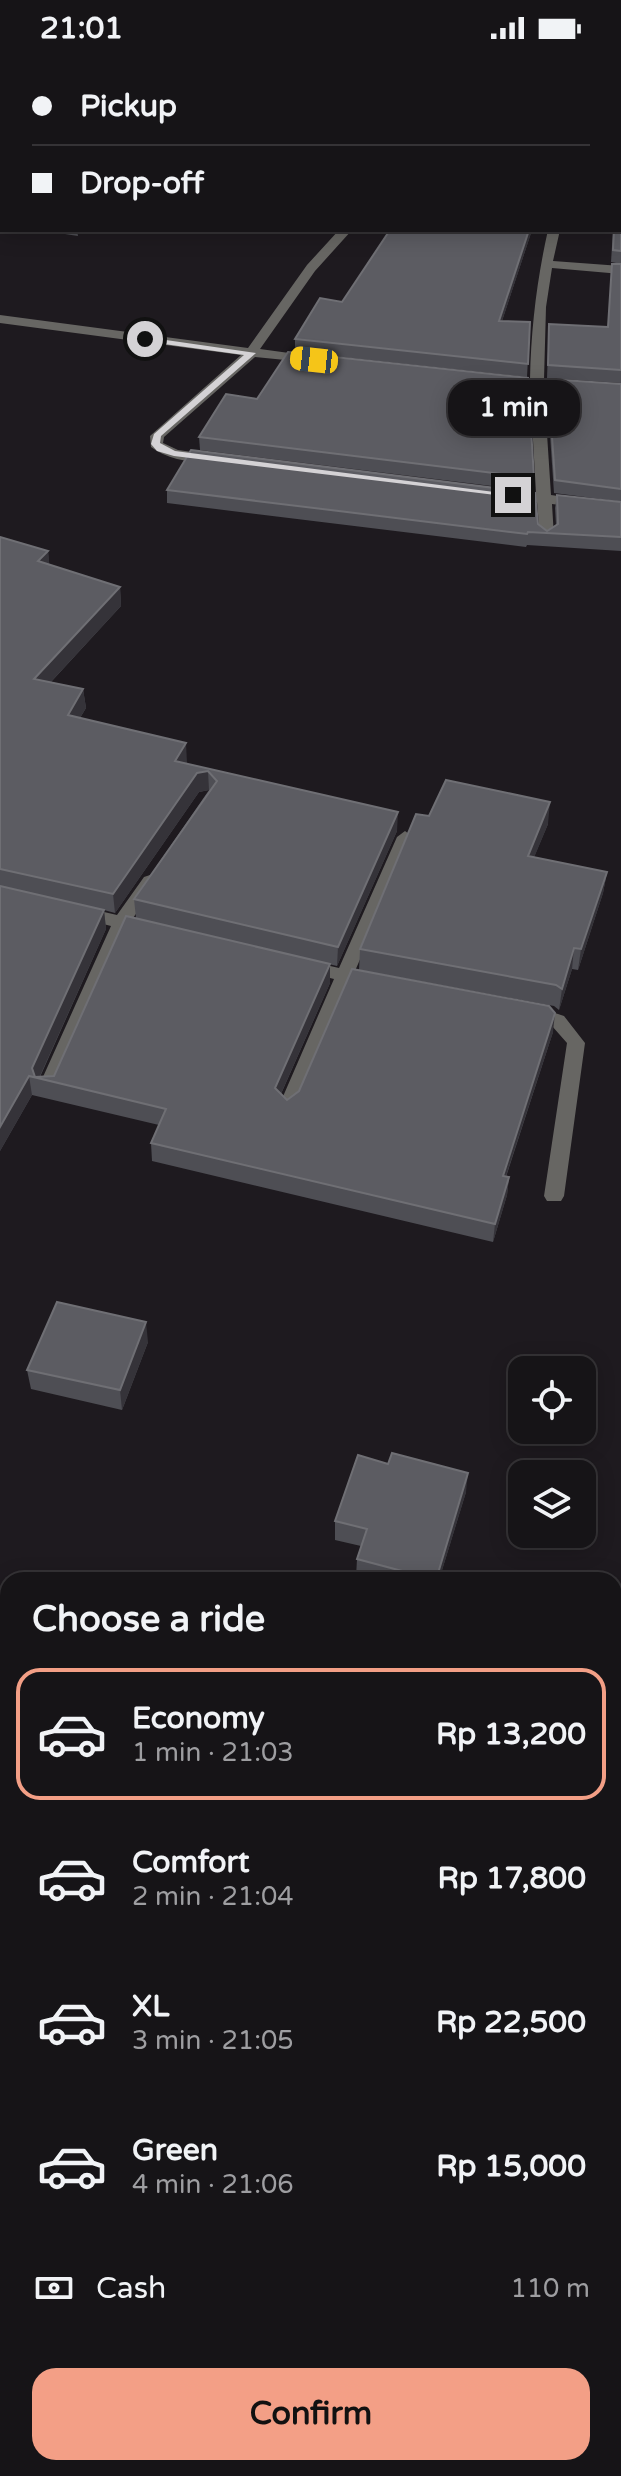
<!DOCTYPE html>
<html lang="en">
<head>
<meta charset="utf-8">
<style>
  body { margin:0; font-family:"Varela Round",sans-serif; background:#1f1d20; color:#f1f3f6; height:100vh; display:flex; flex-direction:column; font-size:30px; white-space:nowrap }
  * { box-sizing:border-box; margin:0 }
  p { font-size:26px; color:#9e9ea1 }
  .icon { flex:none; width:44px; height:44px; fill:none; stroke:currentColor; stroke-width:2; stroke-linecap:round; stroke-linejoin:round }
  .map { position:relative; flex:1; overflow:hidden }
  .drawer { position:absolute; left:0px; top:1516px; width:622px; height:904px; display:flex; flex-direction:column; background:#161417; border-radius:24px 24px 0 0; box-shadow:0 4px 20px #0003,0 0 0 2px #353336 }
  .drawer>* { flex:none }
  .guide { position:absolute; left:0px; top:0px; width:622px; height:176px; box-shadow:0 4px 20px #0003,0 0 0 2px #353336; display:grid; align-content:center; height:176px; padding:0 32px; background:#161417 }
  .tools { position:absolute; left:508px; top:1300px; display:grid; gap:16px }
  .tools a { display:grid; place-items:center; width:88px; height:88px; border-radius:16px; background:#161417; box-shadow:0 4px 20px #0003,0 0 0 2px #353336; font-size:40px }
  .end { position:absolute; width:36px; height:36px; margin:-18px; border:10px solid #d4d2d5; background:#111; box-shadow:0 0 0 4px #111 }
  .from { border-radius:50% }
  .bubble { position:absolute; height:56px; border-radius:24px; background:#161417; box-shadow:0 4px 20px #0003,0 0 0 2px #353336; font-size:26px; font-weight:700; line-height:56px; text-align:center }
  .car { position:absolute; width:24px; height:48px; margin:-24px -12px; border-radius:10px; box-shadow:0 0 6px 2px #0007; background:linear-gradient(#f5c518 24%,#345 0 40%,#f5c518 0 76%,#345 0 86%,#f5c518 0) }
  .guide b { display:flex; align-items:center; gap:28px; height:76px; font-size:30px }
  .guide b+b { border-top:2px solid #353336 }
  .guide i { width:20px; height:20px; background:#f1f3f6 }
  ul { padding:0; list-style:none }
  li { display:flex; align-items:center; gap:24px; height:132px; margin:0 16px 12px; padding:0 16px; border:4px solid transparent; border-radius:24px }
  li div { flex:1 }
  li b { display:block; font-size:30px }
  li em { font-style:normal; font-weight:700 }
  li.current { border-color:#f39f86 }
  li>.icon { width:72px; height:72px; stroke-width:1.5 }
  h2 { padding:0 32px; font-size:36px; line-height:96px }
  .pay { display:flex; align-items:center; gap:20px; height:88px; padding:0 32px; font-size:30px }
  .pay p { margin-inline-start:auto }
  .primary-button { display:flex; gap:16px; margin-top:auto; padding:16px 32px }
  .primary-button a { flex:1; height:92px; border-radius:24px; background:#f39f86; color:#111; font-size:32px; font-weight:700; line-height:92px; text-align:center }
  .status { display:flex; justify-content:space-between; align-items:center; height:56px; padding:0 40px; background:#161417; direction:ltr }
  .status svg { height:22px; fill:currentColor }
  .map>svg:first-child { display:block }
</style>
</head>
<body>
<div class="status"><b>21:01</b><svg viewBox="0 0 49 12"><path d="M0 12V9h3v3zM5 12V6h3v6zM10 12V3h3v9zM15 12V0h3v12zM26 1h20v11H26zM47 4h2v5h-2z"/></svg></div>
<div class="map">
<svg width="621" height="2420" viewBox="0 0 621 2420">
  <rect width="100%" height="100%" fill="#1e1a1f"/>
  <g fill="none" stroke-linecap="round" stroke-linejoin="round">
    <g fill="#676663" fill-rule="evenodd">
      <polygon points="143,0 161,0 163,2 145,2"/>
      <polygon points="621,52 621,59 620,59 620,52"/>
      <rect x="620" y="146" width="1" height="8"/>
      <path d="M339,174H352L315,215L260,293L311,300L318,304L316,307L255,301L164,381L163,387L178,394L220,400V406C199,409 168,404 151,391L150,380L241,299L0,267V259L248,292L307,209Z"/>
      <path d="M548,174H560L553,205L621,210V218L552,212L546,251L544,324L621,330V338L544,332L551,439L621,449V457L552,448L554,481L547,485L540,481L537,446L509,442L502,438L509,434L536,437L530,331L501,329L494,325L501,321L530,323C531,272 537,223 548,174Z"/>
      <polygon points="405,775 413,781 355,915 380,921 383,926 374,932 350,927 296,1052 287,1059 280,1057 278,1052 334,923 298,914 295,910 304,904 339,912 397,781"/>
      <polygon points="150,819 159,825 133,862 154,868 157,872 148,878 127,873 56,1032 54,1037 40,1037 38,1032 111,870 72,860 69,856 78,850 117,859 144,821"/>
      <polygon points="531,949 564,960 585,987 564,1140 561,1145 547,1145 544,1140 567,987 552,970 525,961 522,956"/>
      <polygon points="0,1641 8,1644 8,1667 0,1664"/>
      <polygon points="8,1826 8,1870 0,1873 0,1829"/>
      <polygon points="614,1980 621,1982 621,2008 614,2006"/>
      <polygon points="0,2236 8,2238 8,2266 0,2264"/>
      <polygon points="614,2404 621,2406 621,2420 579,2420 576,2412 614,2412"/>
    </g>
  </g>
  <g fill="#4e4e54" fill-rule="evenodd">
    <polygon points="0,0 39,0 36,2 2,2 2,168 0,168"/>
    <polygon points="621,150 621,208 611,206 613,174 620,174"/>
    <polygon points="39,174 77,174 78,180"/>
    <polygon points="390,174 532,174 502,265 530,266 527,321 295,296 295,283 342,246"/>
    <polygon points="612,208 621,208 621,327 547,322 549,268 608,271"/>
    <polygon points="548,323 621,328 621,495 527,489 526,491 167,447 167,434 538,468 547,475 556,469 555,452 557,439 616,445 554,437 547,336"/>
    <polygon points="199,381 534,422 533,435 200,394"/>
    <path d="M0,481L48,495L49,509L120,531L121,550L51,626L83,633L86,652L80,662L187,707L186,708L397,775L337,910L189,875L330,927L281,1038L287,1044L553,976L506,1121H509L507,1139L493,1186L152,1105L151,1087L159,1069L32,1039L0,1095ZM209,734L134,843L136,862L54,1020L40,1021L106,873L104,854L115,857L199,736Z"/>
    <polygon points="429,760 548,768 534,801 607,816 603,837 578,914 572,913 559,954 554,950 359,914 360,893"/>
    <polygon points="148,1286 122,1354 31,1333 27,1314"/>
    <polygon points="466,1436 439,1524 366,1524 356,1521 357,1503 361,1490 335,1484 335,1465"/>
    <polygon points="614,1809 621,1810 621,1956 614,1955"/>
    <polygon points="8,1820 8,1910 0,1907 0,1858 6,1855"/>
    <polygon points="8,1932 8,2162 0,2160 0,1957"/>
    <polygon points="614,2015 621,2017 621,2342 614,2340"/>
  </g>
  <g fill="#353339">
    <polygon points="15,0 39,0 36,2 12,2"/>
    <polygon points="407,0 424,0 422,2 405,2"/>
    <polygon points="529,174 532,174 498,277 499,265"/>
    <polygon points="48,495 50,515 38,505"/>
    <polygon points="120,531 121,550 36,642 34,623"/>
    <polygon points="83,633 86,652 70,678 68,659"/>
    <polygon points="186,687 187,707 176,724 175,705"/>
    <polygon points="208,715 209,734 199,736 115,857 113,838 197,717"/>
    <polygon points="550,746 548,768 526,821 528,800"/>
    <polygon points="398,756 397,775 337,910 338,891"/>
    <polygon points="607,816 603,837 578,914 581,893"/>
    <polygon points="104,854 106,873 39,1022 34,1021 32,1012"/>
    <polygon points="574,892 572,913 559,954 562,933"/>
    <polygon points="330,908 330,927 275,1051 275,1032"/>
    <polygon points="555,957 553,976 500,1138 503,1120"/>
    <polygon points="29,1020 32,1039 0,1095 0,1071"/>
    <polygon points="509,1121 507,1139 493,1186 495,1168"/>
    <polygon points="146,1266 148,1286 122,1354 120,1334"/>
    <polygon points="468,1417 466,1436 439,1524 436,1524"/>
  </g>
  <g fill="#5c5c62" stroke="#6f6f74" stroke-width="2">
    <polygon points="0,0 15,0 12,2 2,2 2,9 0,10"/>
    <polygon points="299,0 407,0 405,2 296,2"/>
    <rect x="0" y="17" width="2" height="135"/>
    <polygon points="620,150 621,150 621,195 613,194 614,174 620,174"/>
    <polygon points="390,174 529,174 499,265 530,266 528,308 295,283 320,242 342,246"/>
    <polygon points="612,208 621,208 621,314 548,309 549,268 608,271"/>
    <polygon points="288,296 528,322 534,422 199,381 226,338 257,343"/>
    <polygon points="548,323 621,328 621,433 555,424"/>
    <polygon points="191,394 535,437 538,468 547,475 558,468 557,439 621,446 621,481 528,476 527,478 167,434"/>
    <polygon points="0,481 48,495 38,505 120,531 34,623 83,633 68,659 186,687 175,705 398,756 338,891 134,843 217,725 208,715 197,717 113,838 0,813"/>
    <polygon points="446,724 550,746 528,800 607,816 581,893 574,892 562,933 556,929 360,893 416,758 429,760"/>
    <polygon points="0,830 104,854 32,1012 35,1021 54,1020 126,860 330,908 275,1032 287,1044 299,1035 352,913 549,950 555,957 503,1120 509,1121 495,1168 151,1087 166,1053 29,1020 0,1071"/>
    <polygon points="57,1246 146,1266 120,1334 27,1314"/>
    <polygon points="392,1397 468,1417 436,1524 357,1503 367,1473 335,1465 358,1399 388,1408"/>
    <polygon points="614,1809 621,1810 621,1942 614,1940"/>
    <polygon points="6,1819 8,1820 8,1898 0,1895 0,1858 6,1855"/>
    <polygon points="8,1932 8,2153 0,2151 0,1957"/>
    <polygon points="614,2015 621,2017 621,2332 614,2330"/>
    <polygon points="2,2295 8,2296 8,2412 371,2412 397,2420 0,2420 0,2301"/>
  </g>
  <polygon fill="#d4d2d5" points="145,281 256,297 161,380 160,387 175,395 518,439 513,441 174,400 157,395 151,388 154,378 244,299 142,285"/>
</svg>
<div class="tools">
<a><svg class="icon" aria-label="locate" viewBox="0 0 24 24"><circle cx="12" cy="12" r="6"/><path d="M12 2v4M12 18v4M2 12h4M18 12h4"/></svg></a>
<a><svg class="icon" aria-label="layers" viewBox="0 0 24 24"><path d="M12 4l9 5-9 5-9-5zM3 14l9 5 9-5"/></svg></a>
</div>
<i class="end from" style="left:145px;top:283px"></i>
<i class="end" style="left:513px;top:439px"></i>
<div class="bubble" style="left:448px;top:324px;width:132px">1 min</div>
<i class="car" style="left:314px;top:304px;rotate:276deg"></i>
<div class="guide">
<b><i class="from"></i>Pickup</b>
<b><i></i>Drop-off</b>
</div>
<section class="drawer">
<h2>Choose a ride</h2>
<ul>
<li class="current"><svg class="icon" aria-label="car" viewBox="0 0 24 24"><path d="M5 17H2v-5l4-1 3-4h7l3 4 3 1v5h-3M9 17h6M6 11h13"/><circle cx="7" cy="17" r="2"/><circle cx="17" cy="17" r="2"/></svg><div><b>Economy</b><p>1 min · 21:03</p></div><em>Rp 13,200</em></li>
<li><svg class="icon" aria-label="car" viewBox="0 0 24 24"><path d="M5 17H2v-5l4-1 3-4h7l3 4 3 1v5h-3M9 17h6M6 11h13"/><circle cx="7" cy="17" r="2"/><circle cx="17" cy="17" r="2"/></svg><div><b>Comfort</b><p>2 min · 21:04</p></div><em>Rp 17,800</em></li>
<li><svg class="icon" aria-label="car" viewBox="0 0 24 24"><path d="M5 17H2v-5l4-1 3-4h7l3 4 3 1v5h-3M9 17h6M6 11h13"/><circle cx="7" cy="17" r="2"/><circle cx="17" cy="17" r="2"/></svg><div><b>XL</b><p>3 min · 21:05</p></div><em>Rp 22,500</em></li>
<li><svg class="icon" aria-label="car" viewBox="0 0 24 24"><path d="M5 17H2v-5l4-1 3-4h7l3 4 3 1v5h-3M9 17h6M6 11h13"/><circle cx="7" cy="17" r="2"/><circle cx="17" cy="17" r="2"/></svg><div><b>Green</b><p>4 min · 21:06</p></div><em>Rp 15,000</em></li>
</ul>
<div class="pay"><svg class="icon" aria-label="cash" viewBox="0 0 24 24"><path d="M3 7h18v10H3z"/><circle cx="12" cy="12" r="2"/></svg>Cash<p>110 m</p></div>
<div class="primary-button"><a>Confirm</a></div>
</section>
</div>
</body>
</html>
